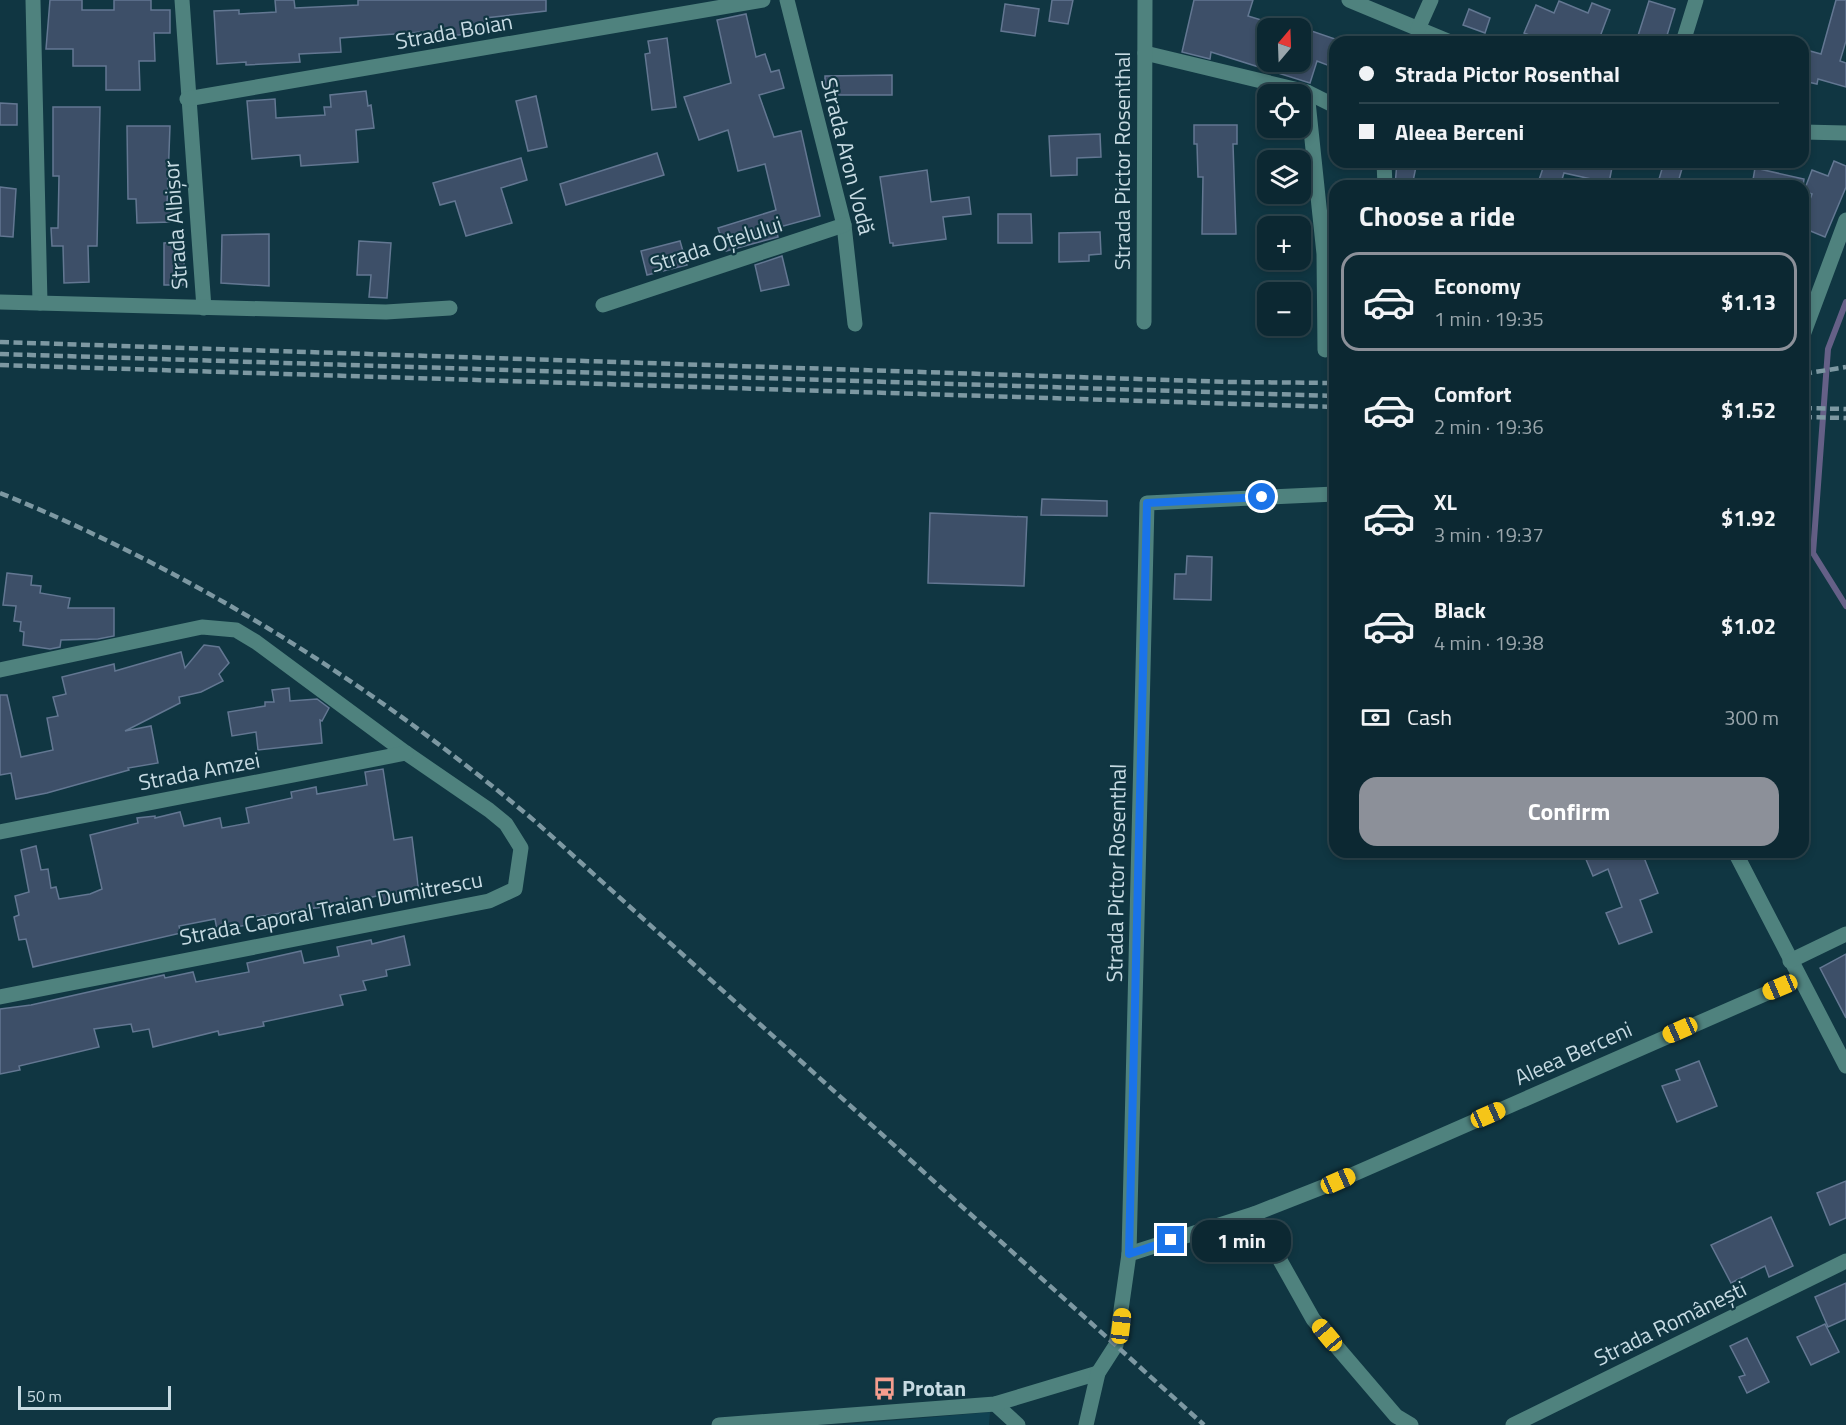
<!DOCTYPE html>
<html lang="en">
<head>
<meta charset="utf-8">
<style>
  body { margin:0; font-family:"Titillium Web",sans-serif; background:#15303a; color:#f1f3f6; height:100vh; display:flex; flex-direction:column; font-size:22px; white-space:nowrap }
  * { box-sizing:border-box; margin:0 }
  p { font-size:20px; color:#9aa6ac }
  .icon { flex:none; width:33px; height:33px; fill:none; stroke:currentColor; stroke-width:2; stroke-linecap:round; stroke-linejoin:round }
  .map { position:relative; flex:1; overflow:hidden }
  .panel { position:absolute; left:1329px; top:180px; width:480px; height:678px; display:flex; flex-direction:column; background:#0c2832; border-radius:18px; box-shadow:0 3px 9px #0003,0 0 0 2px #2c444d }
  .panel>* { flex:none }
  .top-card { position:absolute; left:1329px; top:36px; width:480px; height:132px; border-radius:18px; box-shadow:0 3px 9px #0003,0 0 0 2px #2c444d; display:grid; align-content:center; height:132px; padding:0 30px; background:#0c2832 }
  .needle { width:39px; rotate:19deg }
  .controls { position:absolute; left:1257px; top:18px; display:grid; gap:12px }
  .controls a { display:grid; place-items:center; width:54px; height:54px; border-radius:12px; background:#0c2832; box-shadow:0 3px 9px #0003,0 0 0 2px #2c444d; font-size:30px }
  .scale { position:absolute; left:18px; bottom:15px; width:153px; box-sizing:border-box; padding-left:6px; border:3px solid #c7dbe3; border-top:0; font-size:16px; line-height:21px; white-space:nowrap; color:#c7dbe3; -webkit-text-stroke:4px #103642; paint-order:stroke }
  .end { position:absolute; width:27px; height:27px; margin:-14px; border:8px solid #1a73e8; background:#fff; box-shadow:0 0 0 3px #fff }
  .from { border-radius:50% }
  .bubble { position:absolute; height:42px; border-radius:18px; background:#0c2832; box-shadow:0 3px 9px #0003,0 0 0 2px #2c444d; font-size:20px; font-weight:700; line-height:42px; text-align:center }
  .car { position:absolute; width:18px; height:36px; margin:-18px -9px; border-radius:8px; box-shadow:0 0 4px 2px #0007; background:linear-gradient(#f5c518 24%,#345 0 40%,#f5c518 0 76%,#345 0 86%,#f5c518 0) }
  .top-card b { display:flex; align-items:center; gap:21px; height:57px; font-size:22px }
  .top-card b+b { border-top:2px solid #2c444d }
  .top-card i { width:15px; height:15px; background:#f1f3f6 }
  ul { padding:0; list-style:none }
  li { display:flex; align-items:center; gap:18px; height:99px; margin:0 12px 9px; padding:0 18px; border:3px solid transparent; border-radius:18px }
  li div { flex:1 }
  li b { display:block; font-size:22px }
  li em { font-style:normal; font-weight:700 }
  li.selected { border-color:#8c9099 }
  li>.icon { width:54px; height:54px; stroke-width:1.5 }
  h2 { padding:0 30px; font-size:27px; line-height:72px }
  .pay { display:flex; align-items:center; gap:15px; height:66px; padding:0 30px; font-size:22px }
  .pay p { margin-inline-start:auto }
  .primary-button { display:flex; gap:12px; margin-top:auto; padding:12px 30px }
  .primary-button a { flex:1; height:69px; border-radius:18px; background:#8c9099; color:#fff; font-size:24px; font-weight:700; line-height:69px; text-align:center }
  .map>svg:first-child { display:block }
</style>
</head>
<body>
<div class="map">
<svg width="1846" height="1425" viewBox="0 0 1846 1425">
  <rect width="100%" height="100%" fill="#103642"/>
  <polygon fill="#104252" points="990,1412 989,1425 843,1425"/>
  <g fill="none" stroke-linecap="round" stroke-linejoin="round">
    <polyline stroke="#656087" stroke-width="6" points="1846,302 1828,349 1813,553 1846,606"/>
  </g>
  <g fill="#3d4f68" stroke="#637792" stroke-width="1.5">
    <polygon points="50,0 82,0 82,10 114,10 114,0 151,0 151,10 170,10 170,33 154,33 155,61 139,61 140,90 106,90 106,66 73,66 73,49 46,49"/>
    <polygon points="275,0 294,0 295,8 358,5 358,0 546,0 546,11 485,18 487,31 437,38 436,31 340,38 341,52 299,54 300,62 246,65 246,62 217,64 214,11 239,10 239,14 276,12"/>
    <polygon points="1052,0 1073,0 1068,24 1049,21"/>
    <polygon points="1194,0 1253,0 1248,16 1268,22 1268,62 1300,62 1300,27 1335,39 1335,68 1317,61 1310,83 1211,52 1210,59 1182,52"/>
    <polygon points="1836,0 1846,0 1846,41 1840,61 1846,63 1846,87 1818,79 1817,84 1803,81 1803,49 1821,54"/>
    <polygon points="1559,1 1588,13 1592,3 1610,10 1598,42 1547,42 1524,33 1536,5 1554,13"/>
    <polygon points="1649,1 1675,9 1665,42 1636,42"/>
    <polygon points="1005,4 1039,9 1035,36 1001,31"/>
    <polygon points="1469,9 1490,18 1485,33 1463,25"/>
    <polygon points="746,14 756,57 765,54 771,72 779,70 784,88 759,95 774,137 801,131 820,216 776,228 778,237 726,251 718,228 776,210 765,164 738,171 728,130 699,140 684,97 731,83 717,20"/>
    <polygon points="667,38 676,107 652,110 645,54 650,53 648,41"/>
    <polygon points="892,75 892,95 825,95 825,76"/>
    <polygon points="366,91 368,106 371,105 374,128 356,130 358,162 301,166 300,155 252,159 247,101 275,99 276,118 325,115 324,107 331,107 330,95"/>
    <polygon points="536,96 547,147 528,151 516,101"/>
    <polygon points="0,103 17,104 17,125 0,125"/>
    <polygon points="53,107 100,107 97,246 88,246 89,282 64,283 63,246 52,246 51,228 58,228 59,176 53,176"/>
    <polygon points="1194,125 1237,125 1237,144 1233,144 1236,234 1202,234 1203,177 1198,177 1197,144 1194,144"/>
    <polygon points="127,126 170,126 167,205 172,205 172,222 137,223 136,199 128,199"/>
    <polygon points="1100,134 1101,157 1077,158 1077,175 1051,176 1049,136"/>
    <polygon points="657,153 664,175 566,205 560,184"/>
    <polygon points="521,158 527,180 501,188 512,223 466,236 455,201 440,205 433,183"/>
    <polygon points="1834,161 1846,166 1846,187 1825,237 1803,228 1803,219 1812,194 1804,191 1812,170 1828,176"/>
    <polygon points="1397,162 1417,162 1412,186 1395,186"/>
    <polygon points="1545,162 1613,162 1609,183 1564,173 1560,186 1538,183"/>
    <polygon points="1664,162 1683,165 1677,186 1657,186"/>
    <polygon points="1755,168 1804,179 1803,186 1752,186"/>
    <polygon points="927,170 931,202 969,197 971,214 943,217 946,239 893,246 893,243 890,243 880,177"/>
    <polygon points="0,187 16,189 13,237 0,236"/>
    <polygon points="998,214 1031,214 1032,243 998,243"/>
    <polygon points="1100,232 1101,254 1089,255 1089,261 1059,262 1059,233"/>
    <polygon points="269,234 269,286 221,283 222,235"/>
    <polygon points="359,241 391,243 387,298 369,297 371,275 357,275"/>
    <polygon points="680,241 687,265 647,275 641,251"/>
    <polygon points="184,242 184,285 164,285 164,243"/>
    <polygon points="782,256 789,285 761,291 755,265"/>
    <polygon points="1042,499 1107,501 1107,516 1041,515"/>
    <polygon points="930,513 1027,517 1024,586 928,583"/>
    <polygon points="1187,556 1212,557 1211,600 1174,599 1175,574 1186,574"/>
    <polygon points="7,573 32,576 31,585 41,586 40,593 70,598 68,608 114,608 114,636 98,639 61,640 60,647 50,649 23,645 24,632 20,631 21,622 14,621 16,606 3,605"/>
    <polygon points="204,645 219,647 229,663 219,674 223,681 201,692 179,697 180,703 125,731 151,726 158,763 128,768 129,770 47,793 16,799 11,773 0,775 0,695 7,695 21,757 53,750 47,718 58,716 53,697 66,694 62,677 114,664 115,671 181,652 185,668"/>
    <polygon points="289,688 290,701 317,699 329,708 322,721 320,720 322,743 258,750 256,732 232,736 228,712 265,706 265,702 274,702 272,690"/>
    <polygon points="383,769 394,840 412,837 419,893 399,896 399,900 383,902 382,895 343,903 343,905 297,910 247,919 248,925 217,930 215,919 179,926 181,933 33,967 26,939 19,940 14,917 19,915 15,896 29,892 21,850 36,846 41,870 48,869 51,888 56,887 59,899 90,894 102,889 90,835 138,823 137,818 155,816 155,818 180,812 184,826 220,818 222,828 249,823 246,808 292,798 291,792 316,787 317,794 367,785 365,772"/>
    <polygon points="1597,852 1649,852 1643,855 1658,893 1640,900 1652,932 1619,944 1606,913 1622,907 1608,869 1593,876 1585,857"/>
    <polygon points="404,936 410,965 386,970 387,976 363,981 366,990 340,995 343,1005 263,1022 264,1026 219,1035 218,1031 153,1047 149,1029 133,1032 131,1024 94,1029 99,1047 19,1066 20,1070 0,1074 0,1009 31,1005 164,975 165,978 193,972 196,982 249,972 247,963 301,951 304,963 339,956 337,947 371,940 372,944"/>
    <polygon points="1846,954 1846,1018 1820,968"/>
    <polygon points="1699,1061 1717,1106 1677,1122 1662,1086 1680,1080 1676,1070"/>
    <polygon points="1846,1181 1846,1218 1830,1225 1817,1193"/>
    <polygon points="1771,1217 1793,1266 1769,1277 1765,1266 1731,1283 1711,1245"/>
    <polygon points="1846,1283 1846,1319 1828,1327 1815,1297"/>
    <polygon points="1825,1324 1839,1352 1811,1365 1797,1337"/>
    <polygon points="1747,1338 1769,1382 1747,1393 1739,1377 1745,1375 1730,1346"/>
  </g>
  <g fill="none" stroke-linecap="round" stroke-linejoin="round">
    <g stroke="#4f827e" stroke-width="15">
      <polyline points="33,0 40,303"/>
      <polyline points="182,0 204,308"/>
      <polyline points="787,0 844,225 855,324"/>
      <polyline points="1349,0 1450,42"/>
      <polyline points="1418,29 1431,0"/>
      <polyline points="1683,42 1696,0"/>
      <polyline points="1145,53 1307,92 1335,106"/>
      <polyline points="1307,92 1324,254 1325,350"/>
      <polyline points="187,99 763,0"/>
      <polyline points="1803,132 1846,133"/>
      <polyline points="1384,162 1385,186"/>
      <polyline points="0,302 386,312 450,308"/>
      <polyline points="603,305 844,225"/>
      <polyline points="1144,322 1145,0"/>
      <polyline points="1803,335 1846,220"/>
      <polyline points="0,670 202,627 236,630 256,642 406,753 489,810 506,824 521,848 515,889 489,901 0,997"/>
      <polyline points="0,832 406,753"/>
      <polyline points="1735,852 1846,1066"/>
      <polyline points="1790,961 1846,934"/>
      <polyline points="1254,1214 1313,1319 1396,1416 1411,1425"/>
      <polyline points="1129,1254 1254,1214 1338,1181 1799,979"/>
      <polyline points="995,1404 1018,1425"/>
      <polyline points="719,1425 995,1404 1098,1373"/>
      <polyline points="1086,1425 1098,1373 1116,1345 1129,1254 1147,503 1335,494"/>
      <polyline points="1513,1425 1846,1261"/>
    </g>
    <g stroke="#7d98a2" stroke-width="4.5" stroke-dasharray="9 4.5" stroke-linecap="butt">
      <polyline points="0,342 1230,382 1335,383"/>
      <polyline points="0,354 1335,396"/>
      <polyline points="0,365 1335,407"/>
      <polyline points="1803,374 1846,367"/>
      <polyline points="1803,408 1846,409"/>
      <polyline points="1803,417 1846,418"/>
      <path d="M0,493C197,573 375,686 537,823L1204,1425"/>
    </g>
  </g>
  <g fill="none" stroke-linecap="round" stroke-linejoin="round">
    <polyline stroke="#1a73e8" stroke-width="8" points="1171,1240 1129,1254 1147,503 1262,497"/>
  </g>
  <defs>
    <symbol id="bus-bare" viewBox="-9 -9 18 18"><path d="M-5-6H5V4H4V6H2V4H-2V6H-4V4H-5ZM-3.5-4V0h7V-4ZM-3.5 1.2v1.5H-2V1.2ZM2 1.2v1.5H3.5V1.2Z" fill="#f59d8e" stroke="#103642" stroke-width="2.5" paint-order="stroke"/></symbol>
  </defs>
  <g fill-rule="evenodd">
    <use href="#bus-bare" x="868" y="1372" width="33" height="33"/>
  </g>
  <g text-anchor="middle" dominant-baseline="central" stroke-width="4.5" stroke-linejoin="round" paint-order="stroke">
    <g font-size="22" fill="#c7dbe3" stroke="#103642">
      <text transform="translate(454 31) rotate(-10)">Strada Boian</text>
      <text transform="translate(848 156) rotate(76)">Strada Aron Vodă</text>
      <text transform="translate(1122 161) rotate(-90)">Strada Pictor Rosenthal</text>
      <text transform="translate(175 225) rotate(-94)">Strada Albișor</text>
      <text transform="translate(716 244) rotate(-18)">Strada Oțelului</text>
      <text transform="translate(199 771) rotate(-11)">Strada Amzei</text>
      <text transform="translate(1116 873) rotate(-89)">Strada Pictor Rosenthal</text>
      <text transform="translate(331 908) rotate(-11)">Strada Caporal Traian Dumitrescu</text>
      <text transform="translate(1573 1053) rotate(-24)">Aleea Berceni</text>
      <text transform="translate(1670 1323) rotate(-26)">Strada Românești</text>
    </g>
    <g font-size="22" font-weight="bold" fill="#c7dbe3" stroke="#103642" text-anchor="start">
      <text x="902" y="1388">Protan</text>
    </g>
  </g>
</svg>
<div class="controls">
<a><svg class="needle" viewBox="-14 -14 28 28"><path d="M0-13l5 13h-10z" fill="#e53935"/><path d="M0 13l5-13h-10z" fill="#9aa6ac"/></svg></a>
<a><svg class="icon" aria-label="locate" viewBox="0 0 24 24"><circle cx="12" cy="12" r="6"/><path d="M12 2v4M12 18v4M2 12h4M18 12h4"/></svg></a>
<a><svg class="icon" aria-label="layers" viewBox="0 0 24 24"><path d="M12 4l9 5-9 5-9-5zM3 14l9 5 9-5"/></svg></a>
<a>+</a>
<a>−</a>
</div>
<div class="scale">50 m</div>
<i class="end from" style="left:1262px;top:497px"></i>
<i class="end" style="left:1171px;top:1240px"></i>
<div class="bubble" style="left:1192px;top:1220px;width:99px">1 min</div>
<i class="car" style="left:1780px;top:987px;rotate:247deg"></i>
<i class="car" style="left:1680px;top:1030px;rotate:246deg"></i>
<i class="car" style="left:1488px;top:1115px;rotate:66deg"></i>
<i class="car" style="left:1338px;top:1181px;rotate:66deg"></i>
<i class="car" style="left:1121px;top:1326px;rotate:7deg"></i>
<i class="car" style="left:1327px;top:1335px;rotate:320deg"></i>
<div class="top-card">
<b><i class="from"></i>Strada Pictor Rosenthal</b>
<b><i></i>Aleea Berceni</b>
</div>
<section class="panel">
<h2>Choose a ride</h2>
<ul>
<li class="selected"><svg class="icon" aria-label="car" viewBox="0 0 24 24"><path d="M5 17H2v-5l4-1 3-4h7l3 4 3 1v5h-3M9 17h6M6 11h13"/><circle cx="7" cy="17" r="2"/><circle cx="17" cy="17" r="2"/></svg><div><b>Economy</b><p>1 min · 19:35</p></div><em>$1.13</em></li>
<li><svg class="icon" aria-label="car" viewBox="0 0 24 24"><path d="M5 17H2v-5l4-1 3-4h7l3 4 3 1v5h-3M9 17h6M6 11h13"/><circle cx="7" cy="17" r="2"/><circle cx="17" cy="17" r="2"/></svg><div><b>Comfort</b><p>2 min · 19:36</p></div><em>$1.52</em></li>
<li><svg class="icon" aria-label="car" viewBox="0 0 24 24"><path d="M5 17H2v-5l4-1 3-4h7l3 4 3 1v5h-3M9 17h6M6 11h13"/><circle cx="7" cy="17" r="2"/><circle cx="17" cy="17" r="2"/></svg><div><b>XL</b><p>3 min · 19:37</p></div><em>$1.92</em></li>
<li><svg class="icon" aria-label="car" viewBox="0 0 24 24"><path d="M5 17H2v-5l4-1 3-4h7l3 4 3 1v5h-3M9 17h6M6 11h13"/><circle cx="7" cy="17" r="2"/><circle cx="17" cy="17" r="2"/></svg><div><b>Black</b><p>4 min · 19:38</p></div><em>$1.02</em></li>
</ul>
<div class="pay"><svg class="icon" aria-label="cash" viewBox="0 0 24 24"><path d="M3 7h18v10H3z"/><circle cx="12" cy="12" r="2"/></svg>Cash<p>300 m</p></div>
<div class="primary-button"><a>Confirm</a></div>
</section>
</div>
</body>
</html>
